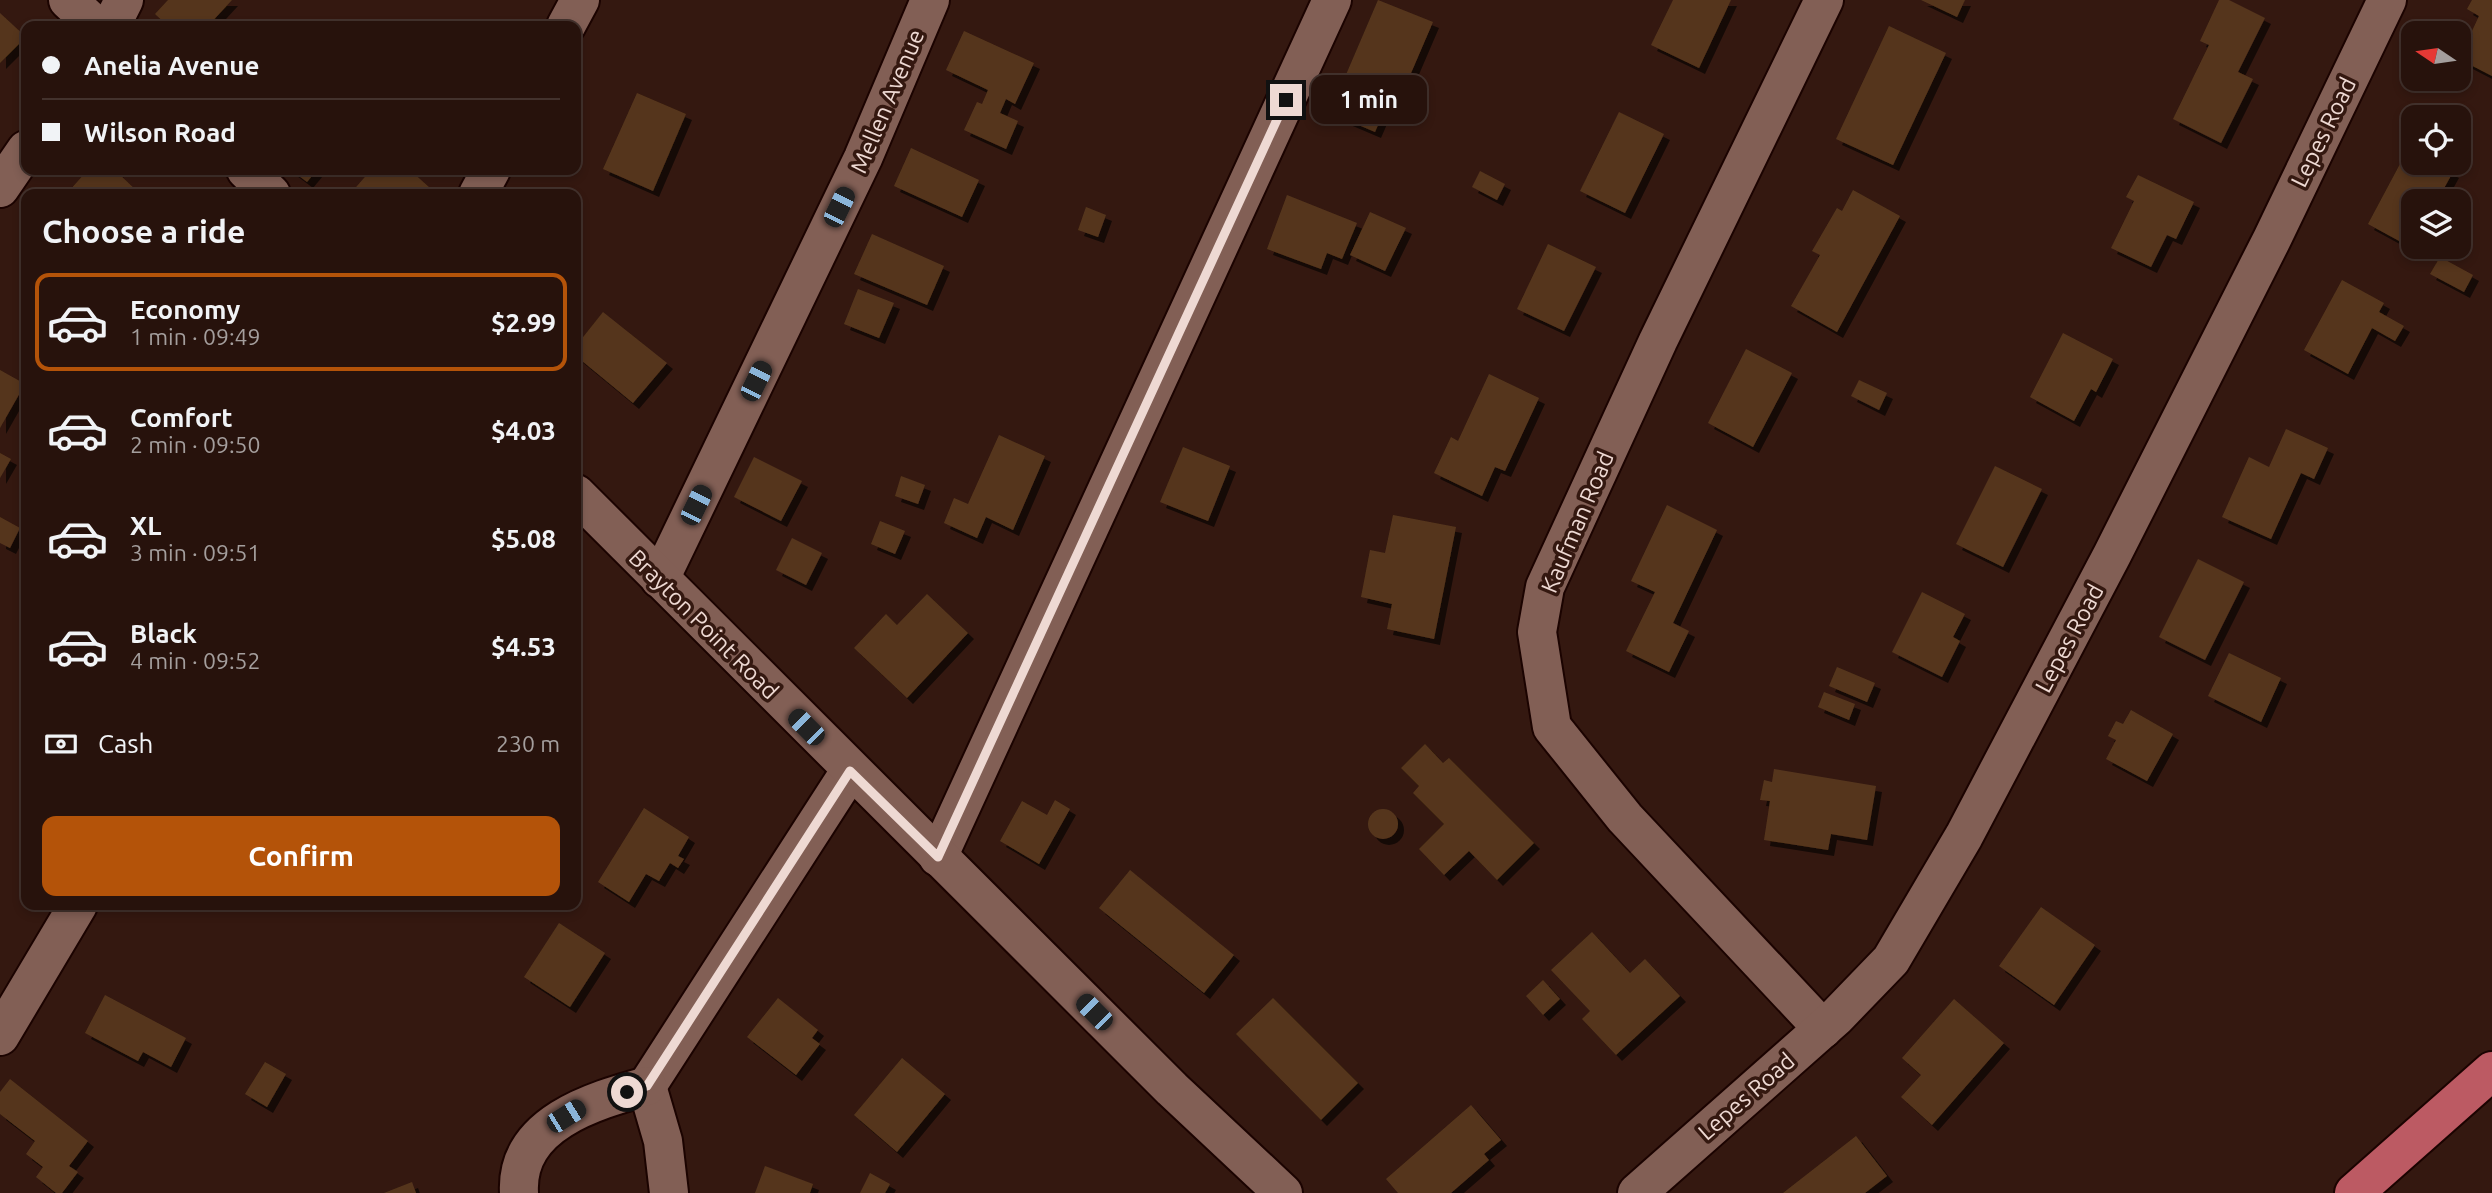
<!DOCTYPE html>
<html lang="en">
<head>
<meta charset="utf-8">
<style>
  body { margin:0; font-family:Ubuntu,sans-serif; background:#2f1b15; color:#f1f3f6; height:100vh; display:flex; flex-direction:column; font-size:26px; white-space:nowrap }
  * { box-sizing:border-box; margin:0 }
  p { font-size:23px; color:#a49e9d }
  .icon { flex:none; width:38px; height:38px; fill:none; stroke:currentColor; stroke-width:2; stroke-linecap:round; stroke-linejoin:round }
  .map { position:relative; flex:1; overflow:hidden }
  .drawer { position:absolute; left:21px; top:189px; width:560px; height:721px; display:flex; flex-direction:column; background:#27120c; border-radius:14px; box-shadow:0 4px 10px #0003,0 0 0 2px #43322d }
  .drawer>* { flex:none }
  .banner { position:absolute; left:21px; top:21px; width:560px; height:154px; border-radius:14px; box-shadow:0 4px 10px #0003,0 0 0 2px #43322d; display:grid; align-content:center; height:154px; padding:0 21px; background:#27120c }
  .needle { width:46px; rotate:283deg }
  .fabs { position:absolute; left:2401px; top:21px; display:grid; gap:14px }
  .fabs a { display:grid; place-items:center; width:70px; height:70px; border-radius:14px; background:#27120c; box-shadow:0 4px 10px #0003,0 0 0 2px #43322d; font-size:35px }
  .end { position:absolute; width:32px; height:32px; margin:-16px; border:9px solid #eed9d3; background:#111; box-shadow:0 0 0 4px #111 }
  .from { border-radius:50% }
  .bubble { position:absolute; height:49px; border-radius:14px; background:#27120c; box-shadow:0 4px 10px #0003,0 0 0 2px #43322d; font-size:23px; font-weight:600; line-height:49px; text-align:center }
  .car { position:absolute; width:21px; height:42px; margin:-21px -10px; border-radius:9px; box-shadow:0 0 5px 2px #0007; background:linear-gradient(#222 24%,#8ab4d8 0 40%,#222 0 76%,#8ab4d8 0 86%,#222 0) }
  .banner b { display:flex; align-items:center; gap:24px; height:66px; font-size:26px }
  .banner b+b { border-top:2px solid #43322d }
  .banner i { width:18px; height:18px; background:#f1f3f6 }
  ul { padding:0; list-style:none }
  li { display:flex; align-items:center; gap:21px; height:98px; margin:0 14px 10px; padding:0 7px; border:4px solid transparent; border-radius:14px }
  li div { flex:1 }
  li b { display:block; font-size:26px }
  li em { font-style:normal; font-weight:600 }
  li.active { border-color:#b45309 }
  li>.icon { width:63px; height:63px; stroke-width:1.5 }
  h2 { padding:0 21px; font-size:32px; line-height:84px }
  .pay { display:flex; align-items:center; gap:18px; height:77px; padding:0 21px; font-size:26px }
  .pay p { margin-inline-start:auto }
  .cta { display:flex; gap:14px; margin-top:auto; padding:14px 21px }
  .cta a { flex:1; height:80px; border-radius:14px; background:#b45309; color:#fff; font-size:28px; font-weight:600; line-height:80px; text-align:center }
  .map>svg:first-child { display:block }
</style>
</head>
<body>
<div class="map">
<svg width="2492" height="1193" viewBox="0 0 2492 1193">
  <defs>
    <filter id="shadow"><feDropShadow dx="6" dy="6" stdDeviation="0" flood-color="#0009"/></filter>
  </defs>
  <rect width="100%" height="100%" fill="#341810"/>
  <g fill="#55361c" filter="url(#shadow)">
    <polygon points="168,0 232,0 208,26 168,26 155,14"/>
    <polygon points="1378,0 1433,22 1399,101 1380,93 1375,105 1385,109 1375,132 1335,115 1345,91 1353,94 1358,82 1345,77"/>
    <polygon points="1673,0 1731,0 1699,68 1651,45"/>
    <polygon points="1921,0 1965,0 1957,17"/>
    <polygon points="2219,0 2229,0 2265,18 2238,72 2253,79 2221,143 2173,119 2209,45 2200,41"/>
    <polygon points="2472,0 2492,0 2492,76 2459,59 2479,16 2467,9"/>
    <polygon points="0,13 26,37 0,63"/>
    <polygon points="1889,26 1946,53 1893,165 1836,139"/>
    <polygon points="964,31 1034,63 1015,104 1006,99 1000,113 1018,121 1006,149 964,130 977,102 982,104 988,90 946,70"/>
    <polygon points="637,93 686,114 653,191 603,169"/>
    <polygon points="1619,112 1664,134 1625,213 1580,191"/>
    <polygon points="911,148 979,180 962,217 894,186"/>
    <polygon points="2408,149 2413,151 2413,163 2435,163 2453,172 2437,201 2413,201 2412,248 2368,224"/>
    <polygon points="81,170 119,170 117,172 140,194 75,194 70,190 85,173"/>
    <polygon points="291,170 317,170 307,182"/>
    <polygon points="371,170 410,170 430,188 425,194 350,194"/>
    <polygon points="1480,171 1505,184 1497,200 1472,187"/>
    <polygon points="2138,175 2194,202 2176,239 2167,235 2151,267 2111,248 2134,201 2126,197"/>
    <polygon points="1853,190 1900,216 1837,332 1791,306 1820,255 1812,251 1837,208 1842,211"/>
    <polygon points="1287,195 1357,223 1342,259 1327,253 1321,269 1267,249"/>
    <polygon points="1086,207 1106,215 1098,237 1078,230"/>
    <polygon points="1370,212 1406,228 1385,271 1350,255"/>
    <polygon points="872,234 944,266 927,305 854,274"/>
    <polygon points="1548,244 1596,267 1564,331 1517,309"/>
    <polygon points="2440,257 2473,275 2464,292 2430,274"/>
    <polygon points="2342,280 2384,303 2379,312 2404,326 2395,341 2372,328 2348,374 2304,350"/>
    <polygon points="858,289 894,303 879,338 844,324"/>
    <polygon points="603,312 667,363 633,403 576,356 576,346"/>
    <polygon points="2063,333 2113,359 2096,392 2091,389 2074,421 2030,397"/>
    <polygon points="1746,349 1792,373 1753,447 1708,423"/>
    <polygon points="0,370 25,384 0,428"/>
    <polygon points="1489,374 1539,398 1505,471 1495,467 1482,496 1434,473 1451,437 1458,441"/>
    <polygon points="1859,380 1887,393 1879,410 1851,396"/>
    <polygon points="2286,429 2328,448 2314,479 2301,473 2271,539 2222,517 2249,457 2269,467"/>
    <polygon points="999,435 1045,456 1013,530 986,517 977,538 944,523 954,498 968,504"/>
    <polygon points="1183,447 1230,466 1208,521 1160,502"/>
    <polygon points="0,453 11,459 0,478"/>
    <polygon points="754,457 802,481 781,521 734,497"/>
    <polygon points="1995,466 2042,489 2003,567 1956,544"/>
    <polygon points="901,476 925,485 918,504 895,496"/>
    <polygon points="1667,505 1717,530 1673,623 1689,631 1669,672 1626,651 1655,592 1631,581"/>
    <polygon points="1393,515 1456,527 1434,639 1387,629 1392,604 1361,597 1370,550 1385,553"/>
    <polygon points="0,517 20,528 10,548 0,543"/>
    <polygon points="880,521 905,531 895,554 871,544"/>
    <polygon points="792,538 822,553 806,585 776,570"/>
    <polygon points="2198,559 2244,582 2205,660 2159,637"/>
    <polygon points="1922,592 1965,614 1953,637 1960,641 1942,677 1892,652"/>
    <polygon points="927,594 968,633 907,698 854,648 886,614 897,625"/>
    <polygon points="2229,653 2281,678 2261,722 2208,696"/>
    <polygon points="1837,667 1875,683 1867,702 1829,686"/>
    <polygon points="1824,692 1855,704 1849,720 1818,707"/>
    <polygon points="2131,710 2173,734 2147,781 2106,759 2116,740 2108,736 2116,721 2123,724"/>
    <polygon points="1425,744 1443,763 1449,758 1534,843 1497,880 1469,851 1444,875 1419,849 1444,824 1413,793 1419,786 1401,768"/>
    <polygon points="1774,769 1876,786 1867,840 1831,834 1828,850 1764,840 1770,801 1760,800 1764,780 1772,782"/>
    <polygon points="1055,800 1070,809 1039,864 1000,841 1022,801 1047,815"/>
    <polygon points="644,808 689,837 678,856 684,859 678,868 670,863 659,881 646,874 629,902 598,882"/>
    <circle cx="1383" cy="824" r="15"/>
    <polygon points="1130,870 1234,955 1204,993 1099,908"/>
    <polygon points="2041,907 2095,945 2054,1005 1999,966"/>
    <polygon points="559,923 605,953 570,1007 524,977"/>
    <polygon points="1592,932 1630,973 1645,959 1680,996 1616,1055 1582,1019 1590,1011 1551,970"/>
    <polygon points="1543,980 1560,999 1543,1015 1526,996"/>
    <polygon points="105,995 186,1038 171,1067 143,1052 138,1061 85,1033"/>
    <polygon points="778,998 818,1030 812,1038 820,1044 796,1075 747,1037"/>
    <polygon points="1273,998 1358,1083 1321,1120 1236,1034"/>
    <polygon points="1954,999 2004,1043 1932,1125 1901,1097 1921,1075 1902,1058"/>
    <polygon points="902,1058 945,1094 897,1152 854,1115"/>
    <polygon points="265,1062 286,1074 267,1107 245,1094"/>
    <polygon points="10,1079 88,1141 69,1166 78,1172 62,1193 56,1193 36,1177 43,1167 26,1154 35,1141 0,1114 0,1092"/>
    <polygon points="1471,1105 1501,1140 1484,1154 1489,1160 1451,1193 1398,1193 1386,1179"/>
    <polygon points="1856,1136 1887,1176 1865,1193 1783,1193"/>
    <polygon points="765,1166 813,1184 810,1193 755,1193"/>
    <polygon points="870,1173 890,1184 885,1193 860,1193"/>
    <polygon points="412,1182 416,1193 384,1193"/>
  </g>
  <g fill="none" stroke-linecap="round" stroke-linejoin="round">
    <defs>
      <g id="street">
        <polyline points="111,26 124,0"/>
        <polyline points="566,26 580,0"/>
        <polyline points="0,188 26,150"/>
        <polyline points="478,194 491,170"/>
        <polyline points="660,579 863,158 930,0"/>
        <polyline points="938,857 1332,0"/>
        <polyline points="1823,1029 1625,818 1552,727 1537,632 1545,587 1658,341 1824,0"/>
        <polyline points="0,1036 78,905"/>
        <polyline points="647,1086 850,771"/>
        <polyline points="647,1086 663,1141 669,1193"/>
        <path d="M519,1193C515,1123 594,1101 647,1086"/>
        <polyline points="1637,1193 1836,1017 1891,960 1964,836 2112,555 2272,239 2387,0"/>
      </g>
      <g id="secondary">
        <polyline points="68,0 96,26"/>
        <polyline points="246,170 271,194"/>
        <polyline points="576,494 1172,1089 1283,1193"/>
      </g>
      <polyline id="primary" points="2354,1193 2492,1071"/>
    </defs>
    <use href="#street" stroke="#1b0300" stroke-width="42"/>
    <use href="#secondary" stroke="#1b0300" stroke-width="42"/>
    <use href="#primary" stroke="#1b0300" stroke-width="42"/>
    <use href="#street" stroke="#825f55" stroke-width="38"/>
    <use href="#secondary" stroke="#825f55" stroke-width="38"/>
    <use href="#primary" stroke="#bc5a63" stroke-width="38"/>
  </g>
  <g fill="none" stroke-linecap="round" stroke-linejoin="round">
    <polyline stroke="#eed9d3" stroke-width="9" points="627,1092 647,1086 850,771 938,857 1286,100"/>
  </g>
  <g text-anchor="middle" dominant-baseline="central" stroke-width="7" stroke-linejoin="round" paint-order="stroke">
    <g font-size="23" fill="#eed9d3" stroke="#341810">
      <text transform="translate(887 101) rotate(-67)">Mellen Avenue</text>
      <text transform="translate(2323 132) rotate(-64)">Lepes Road</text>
      <text transform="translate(1577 522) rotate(-67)">Kaufman Road</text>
      <text transform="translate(704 624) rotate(45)">Brayton Point Road</text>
      <text transform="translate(2069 638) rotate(-62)">Lepes Road</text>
      <text transform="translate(1746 1096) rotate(-41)">Lepes Road</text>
    </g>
  </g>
</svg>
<div class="fabs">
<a><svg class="needle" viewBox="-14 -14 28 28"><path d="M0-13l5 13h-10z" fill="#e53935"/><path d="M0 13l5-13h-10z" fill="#a49e9d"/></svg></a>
<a><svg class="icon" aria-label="locate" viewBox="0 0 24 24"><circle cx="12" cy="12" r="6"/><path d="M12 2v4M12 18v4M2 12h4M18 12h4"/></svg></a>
<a><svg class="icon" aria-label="layers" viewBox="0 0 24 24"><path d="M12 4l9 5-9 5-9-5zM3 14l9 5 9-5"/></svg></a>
</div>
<i class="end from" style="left:627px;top:1092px"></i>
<i class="end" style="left:1286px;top:100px"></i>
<div class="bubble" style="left:1311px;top:75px;width:116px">1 min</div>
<i class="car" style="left:839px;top:207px;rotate:26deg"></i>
<i class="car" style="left:756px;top:381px;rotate:26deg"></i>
<i class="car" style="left:696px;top:505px;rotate:26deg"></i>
<i class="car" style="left:806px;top:727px;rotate:315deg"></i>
<i class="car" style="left:1094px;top:1012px;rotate:315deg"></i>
<i class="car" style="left:566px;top:1116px;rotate:58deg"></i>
<div class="banner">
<b><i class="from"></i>Anelia Avenue</b>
<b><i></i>Wilson Road</b>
</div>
<section class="drawer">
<h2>Choose a ride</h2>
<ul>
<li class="active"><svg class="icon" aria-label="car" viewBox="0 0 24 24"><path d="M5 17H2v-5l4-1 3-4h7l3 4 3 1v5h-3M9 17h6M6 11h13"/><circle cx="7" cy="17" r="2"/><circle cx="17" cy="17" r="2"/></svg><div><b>Economy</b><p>1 min · 09:49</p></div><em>$2.99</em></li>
<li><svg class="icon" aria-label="car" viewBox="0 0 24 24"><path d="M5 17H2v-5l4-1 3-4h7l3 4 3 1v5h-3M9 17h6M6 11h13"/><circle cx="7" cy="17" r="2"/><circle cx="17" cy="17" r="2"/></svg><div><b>Comfort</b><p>2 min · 09:50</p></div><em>$4.03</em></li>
<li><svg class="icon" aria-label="car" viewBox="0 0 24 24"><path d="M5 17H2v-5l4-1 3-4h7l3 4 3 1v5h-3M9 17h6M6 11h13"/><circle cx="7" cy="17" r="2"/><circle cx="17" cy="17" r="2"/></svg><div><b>XL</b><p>3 min · 09:51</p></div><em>$5.08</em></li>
<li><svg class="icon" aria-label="car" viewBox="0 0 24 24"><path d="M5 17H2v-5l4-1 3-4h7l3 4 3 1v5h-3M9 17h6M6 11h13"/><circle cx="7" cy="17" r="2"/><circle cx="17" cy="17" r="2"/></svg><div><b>Black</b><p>4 min · 09:52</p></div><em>$4.53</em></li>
</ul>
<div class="pay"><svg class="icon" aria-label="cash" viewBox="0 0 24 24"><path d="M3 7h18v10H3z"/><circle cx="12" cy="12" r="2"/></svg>Cash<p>230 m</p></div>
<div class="cta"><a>Confirm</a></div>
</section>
</div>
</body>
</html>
